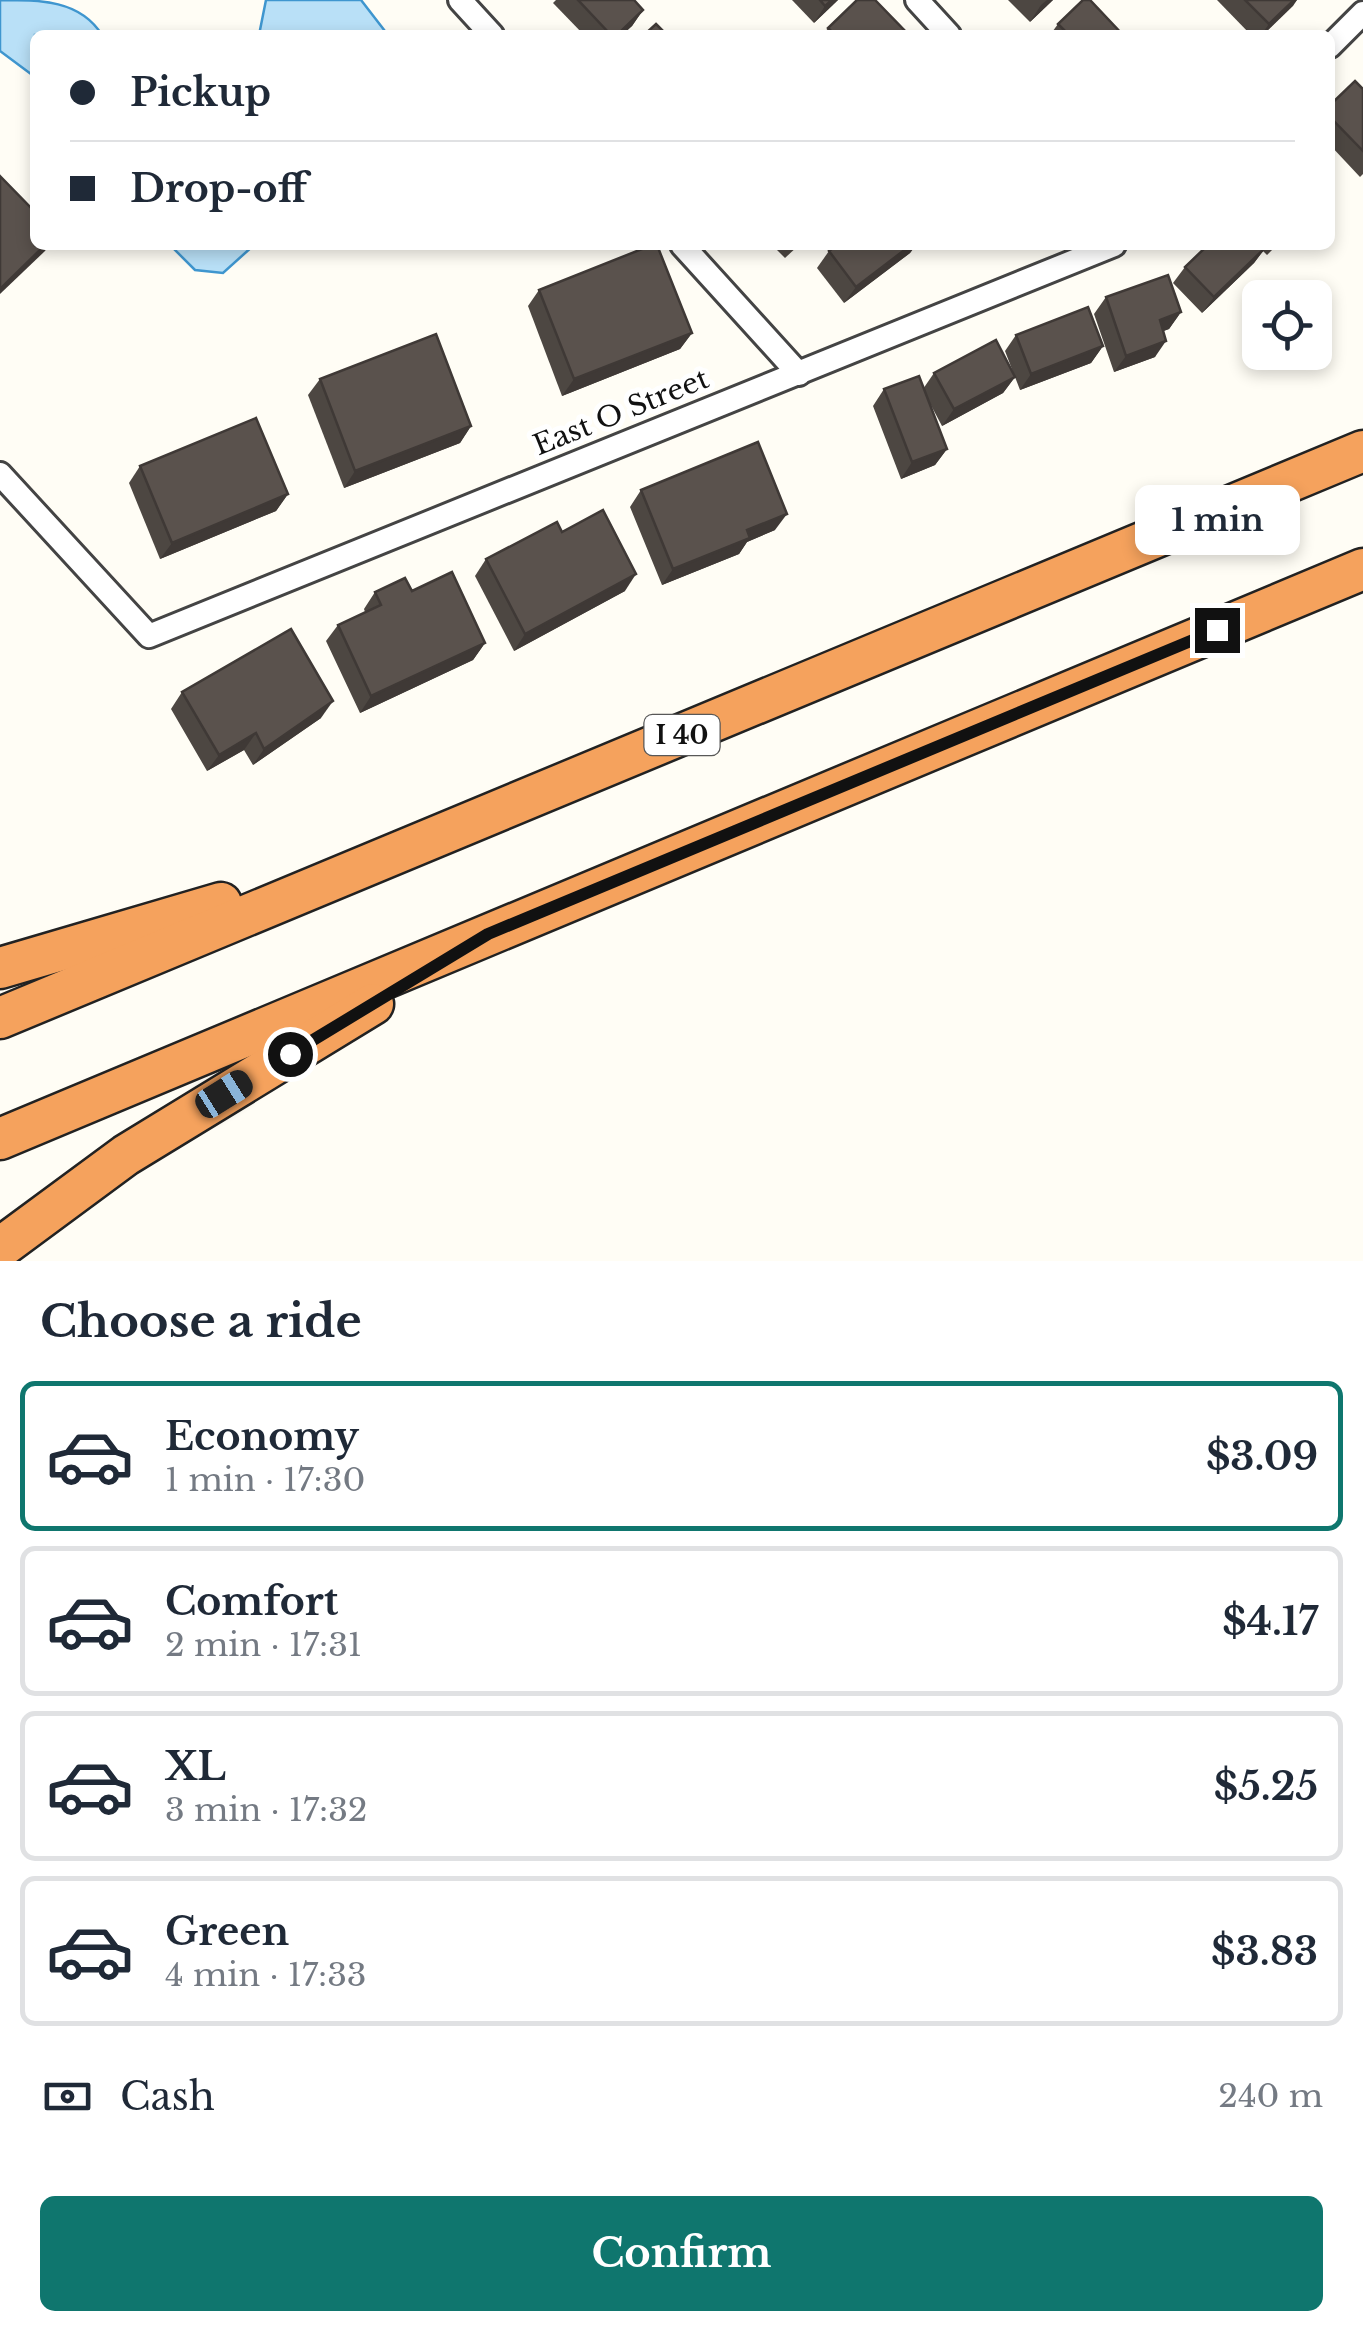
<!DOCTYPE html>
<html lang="en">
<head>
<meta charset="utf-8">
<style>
  body { margin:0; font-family:"Libre Baskerville",serif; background:#f2f2f3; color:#1f2937; height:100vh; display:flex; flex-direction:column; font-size:38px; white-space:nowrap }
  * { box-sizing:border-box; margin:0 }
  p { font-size:32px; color:#747a83 }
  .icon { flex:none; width:55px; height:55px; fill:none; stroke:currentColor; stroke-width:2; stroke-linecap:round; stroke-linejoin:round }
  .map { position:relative; height:1261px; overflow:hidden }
  .sheet { display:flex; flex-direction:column; background:#fff; flex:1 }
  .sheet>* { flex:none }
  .banner { position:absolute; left:30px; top:30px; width:1305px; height:220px; border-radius:15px; box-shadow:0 5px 15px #0003; display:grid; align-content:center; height:220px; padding:0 40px; background:#fff }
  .buttons { position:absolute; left:1242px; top:280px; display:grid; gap:20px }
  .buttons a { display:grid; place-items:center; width:90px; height:90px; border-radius:15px; background:#fff; box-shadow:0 5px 15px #0003; font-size:50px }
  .end { position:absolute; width:45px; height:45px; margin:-22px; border:12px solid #111; background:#fff; box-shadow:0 0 0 5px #fff }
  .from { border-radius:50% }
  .bubble { position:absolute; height:70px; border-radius:15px; background:#fff; box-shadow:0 5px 15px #0003; font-size:32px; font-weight:700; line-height:70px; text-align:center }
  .car { position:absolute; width:30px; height:60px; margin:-30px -15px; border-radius:12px; box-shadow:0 0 8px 2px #0007; background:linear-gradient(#222 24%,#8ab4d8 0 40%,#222 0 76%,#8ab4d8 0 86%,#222 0) }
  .banner b { display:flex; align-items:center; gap:35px; height:95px; font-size:38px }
  .banner b+b { border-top:2px solid #e0e1e3 }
  .banner i { width:25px; height:25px; background:#1f2937 }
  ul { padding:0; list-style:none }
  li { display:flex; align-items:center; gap:30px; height:150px; margin:0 20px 15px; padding:0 20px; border:5px solid #e0e1e3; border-radius:15px }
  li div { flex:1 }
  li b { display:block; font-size:38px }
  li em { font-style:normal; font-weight:700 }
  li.on { border-color:#0f766e }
  li>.icon { width:90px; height:90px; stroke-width:1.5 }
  h2 { padding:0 40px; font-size:45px; line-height:120px }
  .pay { display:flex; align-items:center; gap:25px; height:110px; padding:0 40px; font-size:38px }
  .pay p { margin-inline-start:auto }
  .primary-button { display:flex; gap:20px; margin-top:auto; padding:20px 40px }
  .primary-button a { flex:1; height:115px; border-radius:15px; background:#0f766e; color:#fff; font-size:40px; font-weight:700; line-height:115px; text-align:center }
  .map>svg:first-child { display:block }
</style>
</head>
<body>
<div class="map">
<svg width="1363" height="1261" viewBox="0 0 1363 1261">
  <rect width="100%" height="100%" fill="#fffdf5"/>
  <g fill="#b9e0f7" stroke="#3f96cf" stroke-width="2.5">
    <path d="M0,0C41,0 80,0 102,35H35V77L0,51Z"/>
    <polygon points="266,0 361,0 388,35 259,35"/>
    <polygon points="170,245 254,245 223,273 195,270"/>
  </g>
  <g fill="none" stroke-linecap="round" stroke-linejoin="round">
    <defs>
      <g id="street">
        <polyline points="460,0 492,35"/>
        <polyline points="917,0 949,35"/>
        <polyline points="1330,46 1363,13"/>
        <polyline points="682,245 799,374"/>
        <polyline points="0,474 149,636 1114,245"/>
      </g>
      <g id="highway">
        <polyline points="0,968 221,903"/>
        <polyline points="0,1018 1363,451"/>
        <polyline points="0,1139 1363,569"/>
        <polyline points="0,1248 126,1155 373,1004"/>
      </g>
    </defs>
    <use href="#street" stroke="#444" stroke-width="28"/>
    <use href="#highway" stroke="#222" stroke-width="45"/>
    <use href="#street" stroke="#fff" stroke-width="22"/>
    <use href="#highway" stroke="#f5a25d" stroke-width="40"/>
  </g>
  <g fill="#4d4742">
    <polygon points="556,0 634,0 643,10 632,26 622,35 584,35 553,3"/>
    <polygon points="792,0 838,0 814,23"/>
    <polygon points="1008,0 1053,0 1030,22"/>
    <polygon points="1217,0 1297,0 1263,35 1251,35"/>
    <polygon points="1058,24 1123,35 1050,35"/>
    <polygon points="828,28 909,35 823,35"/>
    <polygon points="1363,89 1363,174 1360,177 1330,145 1330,105"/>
    <polygon points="772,245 799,245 785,258"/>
    <polygon points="837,245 916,245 910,253 844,303 817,268 829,251"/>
    <polygon points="1208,245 1277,245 1267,255 1263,251 1254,263 1202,313 1173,283 1185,267"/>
    <polygon points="539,290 692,333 680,349 562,396 528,306"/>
    <polygon points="1106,297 1181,312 1169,329 1163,331 1155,357 1114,372 1094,314"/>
    <polygon points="1016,335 1103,346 1091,363 1020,390 1015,377 1003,393 942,426 926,396 947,449 935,465 901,479 873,406 884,389 923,389 934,373 1013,372 1005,351"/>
    <polygon points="320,379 471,426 460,443 344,488 308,395"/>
    <polygon points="140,466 288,494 276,511 160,559 129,483"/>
    <polygon points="641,490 775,530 747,542 739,554 662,585 630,507"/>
    <polygon points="562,532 625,591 514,651 475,576 486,559"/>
    <polygon points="412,591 485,643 473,660 360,713 326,641 338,625 365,612 364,609 375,592"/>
    <polygon points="182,692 321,718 253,765 244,750 207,771 171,709"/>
  </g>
  <g fill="#3f3936">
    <polygon points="832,0 838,0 814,23 825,6"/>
    <polygon points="1047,0 1053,0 1030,22 1041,5"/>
    <polygon points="1294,0 1297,0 1293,6 1263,35 1261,35 1269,24"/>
    <polygon points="643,10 632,26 622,35 617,35"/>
    <polygon points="45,245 49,245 45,251 0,294 0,289"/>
    <polygon points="911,245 916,245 910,253 844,303 856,287"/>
    <polygon points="1266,247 1254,263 1202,313 1214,297"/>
    <polygon points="1181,312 1169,329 1148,337 1160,320"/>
    <polygon points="692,333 680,349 562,396 574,379"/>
    <polygon points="1166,341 1155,357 1114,372 1126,356"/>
    <polygon points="1103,346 1091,363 1020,390 1031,374"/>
    <polygon points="1015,377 1003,393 942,426 954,409"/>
    <polygon points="471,426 460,443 344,488 355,471"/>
    <polygon points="947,449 935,465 901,479 912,462"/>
    <polygon points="288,494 276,511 160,559 172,543"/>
    <polygon points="787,514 775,530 747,542 739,554 662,585 673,569 747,530"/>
    <polygon points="636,574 625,591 514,651 525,634"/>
    <polygon points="485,643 473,660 360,713 371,696"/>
    <polygon points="333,701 321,718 253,765 264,749"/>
    <polygon points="256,733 244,750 207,771 219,755"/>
  </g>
  <g fill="#5a524d" stroke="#3f3936" stroke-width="2.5">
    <polygon points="578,0 634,0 643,10 617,35 611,35"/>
    <polygon points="820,0 832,0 825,6"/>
    <polygon points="857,0 875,0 909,35 835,35 828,28"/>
    <polygon points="1083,0 1090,0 1123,35 1069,35 1058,24"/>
    <polygon points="1245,0 1294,0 1269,24"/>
    <polygon points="656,24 667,35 644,35"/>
    <polygon points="1355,81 1363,89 1363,151 1330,117 1330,105"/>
    <polygon points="0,176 35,212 35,245 45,245 0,289"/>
    <polygon points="652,245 657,245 692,333 574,379 539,290"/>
    <polygon points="837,245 911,245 856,287 829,251"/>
    <polygon points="1208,245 1264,245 1266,247 1214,297 1185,267"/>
    <polygon points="1168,275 1181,312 1160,320 1166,341 1126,356 1106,297"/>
    <polygon points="1088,307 1103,346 1031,374 1016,335"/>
    <polygon points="436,334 471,426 355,471 320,379"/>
    <polygon points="996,340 1015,377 954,409 934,373"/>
    <polygon points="919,376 947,449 912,462 884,389"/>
    <polygon points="256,418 288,494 172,543 140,466"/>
    <polygon points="758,442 787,514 747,530 750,538 673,569 641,490"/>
    <polygon points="603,510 636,574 525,634 486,559 557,522 562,532"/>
    <polygon points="452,572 485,643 371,696 338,625 381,605 375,592 405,578 412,591"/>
    <polygon points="291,629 333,701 264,749 256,733 219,755 182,692"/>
  </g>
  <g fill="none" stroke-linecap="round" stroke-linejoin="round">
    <polyline stroke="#111" stroke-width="12" points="290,1054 488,934 1217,630"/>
  </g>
  <g text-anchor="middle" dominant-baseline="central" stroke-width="10" stroke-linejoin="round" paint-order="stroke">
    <rect fill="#fff" stroke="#585858" stroke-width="2.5" x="644.5" y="715" width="75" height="40" rx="8"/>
    <g font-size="25" font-weight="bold" fill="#111">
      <text x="682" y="735">I 40</text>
    </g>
    <g font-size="28" fill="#111" stroke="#fff">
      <text transform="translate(621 412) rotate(-22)">East O Street</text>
    </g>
  </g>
</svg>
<div class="buttons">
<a><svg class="icon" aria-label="locate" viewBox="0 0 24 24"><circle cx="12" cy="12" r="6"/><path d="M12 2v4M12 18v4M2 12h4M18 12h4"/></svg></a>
</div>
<i class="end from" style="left:290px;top:1054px"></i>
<i class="end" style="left:1217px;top:630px"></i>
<div class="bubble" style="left:1135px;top:485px;width:165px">1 min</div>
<i class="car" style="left:224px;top:1094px;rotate:58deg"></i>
<div class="banner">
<b><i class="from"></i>Pickup</b>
<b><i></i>Drop-off</b>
</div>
</div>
<section class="sheet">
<h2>Choose a ride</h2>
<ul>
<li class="on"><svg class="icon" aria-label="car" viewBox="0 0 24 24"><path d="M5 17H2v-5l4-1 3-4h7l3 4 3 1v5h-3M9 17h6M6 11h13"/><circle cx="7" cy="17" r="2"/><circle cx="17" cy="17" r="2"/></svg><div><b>Economy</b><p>1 min · 17:30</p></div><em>$3.09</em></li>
<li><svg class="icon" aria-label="car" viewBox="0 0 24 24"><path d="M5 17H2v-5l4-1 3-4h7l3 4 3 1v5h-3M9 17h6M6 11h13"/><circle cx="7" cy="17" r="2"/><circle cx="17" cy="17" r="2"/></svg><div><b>Comfort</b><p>2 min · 17:31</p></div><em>$4.17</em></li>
<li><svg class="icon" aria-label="car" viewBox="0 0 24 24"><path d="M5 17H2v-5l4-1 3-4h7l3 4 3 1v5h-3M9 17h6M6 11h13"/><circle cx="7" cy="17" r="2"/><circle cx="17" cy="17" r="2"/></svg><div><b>XL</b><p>3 min · 17:32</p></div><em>$5.25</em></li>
<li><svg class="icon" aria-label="car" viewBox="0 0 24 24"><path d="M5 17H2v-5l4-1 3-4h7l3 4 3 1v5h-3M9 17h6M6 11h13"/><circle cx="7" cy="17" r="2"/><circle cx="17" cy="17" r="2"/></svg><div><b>Green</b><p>4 min · 17:33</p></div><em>$3.83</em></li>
</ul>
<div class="pay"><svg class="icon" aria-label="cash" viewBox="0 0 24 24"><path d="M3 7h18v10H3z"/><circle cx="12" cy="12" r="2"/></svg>Cash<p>240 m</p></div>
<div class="primary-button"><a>Confirm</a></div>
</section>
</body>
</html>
